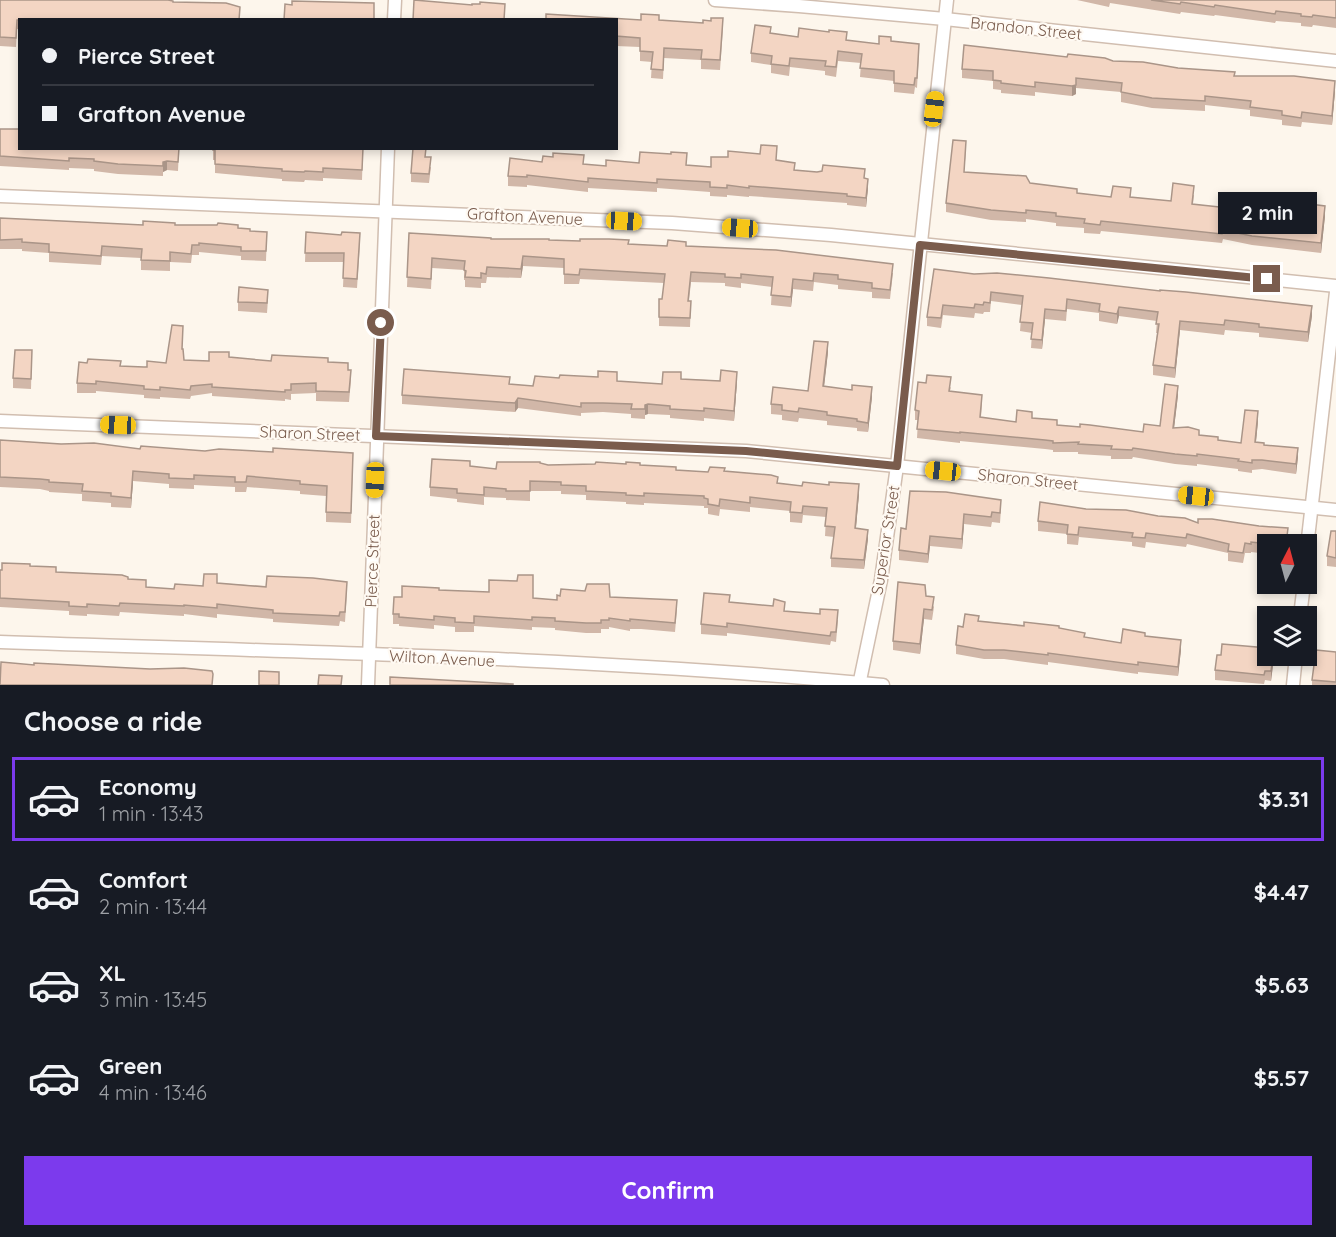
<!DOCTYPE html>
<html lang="en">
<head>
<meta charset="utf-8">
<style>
  body { margin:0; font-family:Quicksand,sans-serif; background:#20242c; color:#f1f3f6; height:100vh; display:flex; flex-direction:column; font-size:22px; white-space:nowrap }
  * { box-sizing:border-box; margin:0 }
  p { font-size:20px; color:#9ea1a6 }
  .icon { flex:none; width:33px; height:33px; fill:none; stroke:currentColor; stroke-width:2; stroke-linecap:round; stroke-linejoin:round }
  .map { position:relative; height:685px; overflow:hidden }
  .details { display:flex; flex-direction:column; background:#171b24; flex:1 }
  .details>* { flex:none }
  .hud { position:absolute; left:18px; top:18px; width:600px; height:132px; border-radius:0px; box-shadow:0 3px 9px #0003; display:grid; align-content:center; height:132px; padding:0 24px; background:#171b24 }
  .needle { width:39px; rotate:6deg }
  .controls { position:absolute; left:1257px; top:534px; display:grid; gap:12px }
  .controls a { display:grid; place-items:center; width:60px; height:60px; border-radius:0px; background:#171b24; box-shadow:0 3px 9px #0003; font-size:30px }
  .end { position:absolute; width:27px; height:27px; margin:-14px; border:8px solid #7a5c4d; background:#fff; box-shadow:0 0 0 3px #fff }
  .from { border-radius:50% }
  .bubble { position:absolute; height:42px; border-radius:0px; background:#171b24; box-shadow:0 3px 9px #0003; font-size:20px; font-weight:800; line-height:42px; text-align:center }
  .car { position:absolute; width:18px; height:36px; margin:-18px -9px; border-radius:8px; box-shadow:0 0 4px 2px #0007; background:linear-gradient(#f5c518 24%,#345 0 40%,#f5c518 0 76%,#345 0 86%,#f5c518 0) }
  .hud b { display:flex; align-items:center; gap:21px; height:57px; font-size:22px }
  .hud b+b { border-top:2px solid #363941 }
  .hud i { width:15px; height:15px; background:#f1f3f6 }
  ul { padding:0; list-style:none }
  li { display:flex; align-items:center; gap:18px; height:84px; margin:0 12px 9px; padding:0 12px; border:3px solid transparent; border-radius:0px }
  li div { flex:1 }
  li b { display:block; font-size:22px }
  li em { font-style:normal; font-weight:800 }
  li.on { border-color:#7c3aed }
  li>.icon { width:54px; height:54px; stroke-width:1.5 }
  h2 { padding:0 24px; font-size:27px; line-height:72px }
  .action { display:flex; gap:12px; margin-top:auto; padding:12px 24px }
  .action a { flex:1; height:69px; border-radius:0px; background:#7c3aed; color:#fff; font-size:24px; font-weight:800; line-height:69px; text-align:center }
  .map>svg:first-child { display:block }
</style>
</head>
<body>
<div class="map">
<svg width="1336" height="685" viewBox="0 0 1336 685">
  <rect width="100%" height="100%" fill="#fdf6ec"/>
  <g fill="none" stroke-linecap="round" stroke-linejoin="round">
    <defs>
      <g id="street">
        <polyline points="715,0 799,6 945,19 1336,61"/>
        <polyline points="394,20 395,0"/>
        <polyline points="0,196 672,223 831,235 1336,286"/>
        <polyline points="0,421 746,451 1336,510"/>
        <polyline points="1306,556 1336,292"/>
        <polyline points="1300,616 1304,584"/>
        <path d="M0,642C294,652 590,657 883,685"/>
        <polyline points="368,685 388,148"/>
        <polyline points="859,685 881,580 897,466 947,0"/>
        <polyline points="1293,685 1296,656"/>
      </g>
    </defs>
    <use href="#street" stroke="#d1beb0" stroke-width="15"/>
    <use href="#street" stroke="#fff" stroke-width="12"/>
  </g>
  <g fill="#d1b7a8">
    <polygon points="0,0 20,20 20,29 17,29 16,47 0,46"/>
    <polygon points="1077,0 1336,0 1336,28 1313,25 1312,27 1301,26 1301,23 1276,21 1275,23 1215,15 1214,16 1181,12 1180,14 1110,3 1109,7"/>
    <polygon points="616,20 659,20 723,28 720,70 701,69 701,60 664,58 663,79 651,78 652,62 640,61 640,47 616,46"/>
    <polygon points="771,34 879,44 891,41 919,53 917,88 915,87 914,94 894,92 894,81 860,77 861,63 838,61 836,77 825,75 825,71 790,67 789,76 771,73 771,65 751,62 751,53"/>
    <polygon points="1113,61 1178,68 1335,91 1332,125 1302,122 1301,127 1282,125 1282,120 1250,116 1250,110 1205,105 1205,111 1152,108 1121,102 1121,92 1076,88 1076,94 1072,96 1035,92 1035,96 1001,93 1001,90 993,89 993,81 962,78 962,69"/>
    <polygon points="0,129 20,148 179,148 178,171 167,170 163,172 163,176 118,174 94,171 94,169 69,168 69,170 0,166"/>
    <polygon points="213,148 363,148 362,180 323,178 323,181 305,180 304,182 282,181 282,179 215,173 215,160 213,160"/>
    <polygon points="966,151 964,172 1077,193 1111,197 1131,197 1171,201 1194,195 1193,204 1238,209 1259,208 1258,212 1300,217 1325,216 1321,253 1252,245 1223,239 1222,243 1101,231 1100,234 1084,233 1084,228 1056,226 1056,223 1026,219 1026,222 991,220 946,212 946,203"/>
    <polygon points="777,160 795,170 865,178 868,188 866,207 847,205 847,203 749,196 749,197 727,195 727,197 710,196 710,192 657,188 657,192 588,188 588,192 527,185 527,187 508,186 508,176 542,162 606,166 639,163 687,165 711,167"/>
    <polygon points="431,167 429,183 411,182 411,173"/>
    <polygon points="0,218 143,225 175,225 238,228 250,231 267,232 266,261 241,260 241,256 199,252 199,255 192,255 191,263 170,262 170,271 141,270 141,258 102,256 101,265 49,262 49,253 22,251 22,249 0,249"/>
    <polygon points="306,232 360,243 357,288 343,287 344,262 305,262"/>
    <polygon points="409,233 491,239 549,240 667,246 686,246 893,273 890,299 872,298 872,292 838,289 838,285 814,282 813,291 793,289 791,307 771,305 772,287 741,283 741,288 725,286 725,283 691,282 689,301 691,301 690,327 659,326 659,299 662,299 664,283 580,279 579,284 564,284 564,268 523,266 521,278 487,277 486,283 481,283 481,288 465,287 465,280 464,280 464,270 432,268 431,289 407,287"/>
    <polygon points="934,269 1312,316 1308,342 1259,337 1259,333 1225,330 1224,335 1180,330 1175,378 1153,375 1153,365 1157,333 1156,333 1157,321 1119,316 1117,324 1099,321 1099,313 1067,309 1066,321 1045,319 1042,349 1031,348 1032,333 1020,331 1022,305 991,301 990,312 984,312 983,314 975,313 974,318 943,315 941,328 927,326 927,317"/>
    <polygon points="268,299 267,313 238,311 238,302"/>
    <polygon points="183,335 182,349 184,360 209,361 229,357 271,361 328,362 348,370 351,380 349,402 316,401 316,393 291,394 291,400 285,399 285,401 212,396 212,393 191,396 190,399 160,397 160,399 144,398 144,395 96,391 96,393 77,393 77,383 121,366 144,367 166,363"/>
    <polygon points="32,350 31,389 13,388 13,378"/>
    <polygon points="828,352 824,386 872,397 868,432 857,431 857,428 827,425 827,421 799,418 798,422 782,420 782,415 771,414 771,404 808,391"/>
    <polygon points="681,379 737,381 734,421 704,418 704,421 670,418 670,415 648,414 645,415 645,419 631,418 631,414 603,412 581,413 581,416 518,408 515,412 402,404 402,395 510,384 533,386 617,381 662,384"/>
    <polygon points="951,387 950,391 982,404 981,417 1016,422 1032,418 1057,425 1143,432 1160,426 1178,395 1174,428 1218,440 1241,443 1258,421 1256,442 1298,457 1296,474 1262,469 1252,470 1252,473 1238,471 1238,469 1197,464 1197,466 1175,464 1133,457 1132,459 1111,459 1111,456 1078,454 1078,452 1053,452 1053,450 1045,449 960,441 960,443 917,438 918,420 915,420 915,410"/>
    <polygon points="0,440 140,449 353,463 351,523 326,522 326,496 300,494 300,491 247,487 246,492 235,492 235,487 194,485 194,489 169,488 169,484 133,481 131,508 111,507 111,503 82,501 82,494 49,492 49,491 40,489 0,487"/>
    <polygon points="540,463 548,465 640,465 676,470 708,472 724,471 778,483 859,494 856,528 868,539 864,569 831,567 831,558 834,537 825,536 826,517 803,515 802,523 790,522 790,511 750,507 750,512 720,509 719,516 708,514 708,508 704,508 704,506 644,503 644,505 626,504 626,502 586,500 586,495 561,494 561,491 530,491 530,501 506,500 506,498 484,497 484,505 457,502 457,499 430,496 430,487 470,466 496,469"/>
    <polygon points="910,491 1001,509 1000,523 992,522 991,527 964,524 962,549 930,546 928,563 899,560 899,550 906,529"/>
    <polygon points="1086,509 1158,516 1288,537 1287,544 1268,544 1268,554 1251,552 1251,553 1245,553 1243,563 1228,561 1228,553 1187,544 1186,547 1146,542 1145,548 1132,546 1132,542 1079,537 1078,545 1067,544 1067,534 1038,531 1038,521"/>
    <polygon points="1336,531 1336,567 1327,566 1327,556"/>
    <polygon points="30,566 56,572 128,579 146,587 174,589 203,586 217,583 347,591 345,622 340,621 339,626 273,622 273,619 217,614 217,618 184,614 184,616 120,612 119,616 87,614 87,616 69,615 69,611 0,607 0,570"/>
    <polygon points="439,590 557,600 610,597 677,609 675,632 641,629 630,629 630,631 609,627 609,629 601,629 601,633 586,633 555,630 555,628 532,627 532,630 474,626 474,632 455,632 455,627 434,625 434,629 399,626 399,624 393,624 393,614 402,597"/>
    <polygon points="926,596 934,607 932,620 924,619 920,654 893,650 893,641"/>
    <polygon points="730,602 773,606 785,611 838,620 836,642 831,641 830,645 727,633 727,636 701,634 701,624"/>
    <polygon points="979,621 1059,628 1085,638 1121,643 1145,636 1181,650 1178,676 1138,672 1138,674 1048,662 1048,665 1004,659 984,659 956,654 956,645 963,627"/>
    <polygon points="1336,652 1336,685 1312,685 1312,680"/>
    <polygon points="1274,656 1271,681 1265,680 1264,684 1215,680 1215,670"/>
  </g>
  <g fill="#aa9588">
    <polygon points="1076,78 1076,94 1072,96 1072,86"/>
    <polygon points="1335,81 1335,91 1332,125 1332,116"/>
    <polygon points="167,161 167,170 163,172 163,176 163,162"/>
    <polygon points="868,179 868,188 866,207 866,198"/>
    <polygon points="1325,206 1325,216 1321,253 1321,243"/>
    <polygon points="523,256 523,266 521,278 521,269"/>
    <polygon points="793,279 793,289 791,307 791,297"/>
    <polygon points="1312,306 1312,316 1308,342 1308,332"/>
    <polygon points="1119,307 1119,316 1117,324 1117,314"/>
    <polygon points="1045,309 1045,319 1042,349 1042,340"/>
    <polygon points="1180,321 1180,330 1175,378 1175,368"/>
    <polygon points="828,342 828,352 823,396 823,386"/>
    <polygon points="737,372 737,381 734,421 734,411"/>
    <polygon points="1178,386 1178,395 1173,437 1173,428"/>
    <polygon points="872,387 872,397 868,432 868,423"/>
    <polygon points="518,398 518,408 515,412 515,403"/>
    <polygon points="648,404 648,414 645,415 645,419 645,405"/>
    <polygon points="1258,411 1258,421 1255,451 1255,442"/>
    <polygon points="1298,448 1298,457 1296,474 1296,464"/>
    <polygon points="133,471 133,481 131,508 131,498"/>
    <polygon points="859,484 859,494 855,538 855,528"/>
    <polygon points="964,514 964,524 962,549 962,539"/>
    <polygon points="868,530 868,539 864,569 864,560"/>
    <polygon points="930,536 930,546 928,563 928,554"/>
    <polygon points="924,609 924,619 920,654 920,644"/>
    <polygon points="1181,640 1181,650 1178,676 1178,667"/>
    <polygon points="1273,656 1274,656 1274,658 1271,681 1271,671"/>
  </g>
  <g fill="#f3d5c3" stroke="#aa9588" stroke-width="1.5">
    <polygon points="0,0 168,0 173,1 173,2 226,3 240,7 239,20 17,20 16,38 0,37"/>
    <polygon points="414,0 472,5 472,4 480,4 480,2 505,4 504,20 413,20"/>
    <polygon points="1151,0 1336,0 1336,18 1313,15 1312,17 1301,16 1301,14 1276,11 1275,14 1215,5 1214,7 1181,2 1180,4"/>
    <polygon points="292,1 374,3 374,20 284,20 285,4 292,5"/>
    <polygon points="546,14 641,20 641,14 659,15 659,20 703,23 703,20 711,21 711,18 723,18 720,60 701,59 702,50 664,48 663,70 651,69 653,52 640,51 640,38 616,36 616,20 546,20"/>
    <polygon points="755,25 771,27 770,33 798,37 799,28 829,32 829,30 847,32 846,40 879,44 879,36 891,37 891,41 919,44 917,78 915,78 914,85 894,83 894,71 860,68 862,54 838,51 836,67 825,66 826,61 790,58 789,66 771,64 772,56 751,53"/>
    <polygon points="964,45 1067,57 1068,54 1105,58 1113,61 1143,62 1178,68 1235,72 1234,76 1294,76 1335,81 1332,116 1302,112 1301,118 1282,115 1282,111 1250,107 1251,101 1205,96 1205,101 1152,98 1121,92 1122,83 1076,78 1076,85 1072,86 1035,82 1035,87 1001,83 1001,81 993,80 993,71 962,69"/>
    <polygon points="0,129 20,129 20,148 179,148 178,162 167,161 163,162 163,166 118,164 94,161 94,159 69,158 69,161 0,156"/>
    <polygon points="953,140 966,141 964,172 1026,176 1030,183 1077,189 1077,193 1111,197 1113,186 1131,188 1130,197 1171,201 1173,183 1194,186 1192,204 1238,209 1240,196 1259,198 1257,212 1300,217 1302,203 1325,206 1321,243 1252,236 1223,230 1222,234 1101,221 1100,225 1084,223 1085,219 1056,216 1056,213 1026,210 1026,213 991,210 946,203"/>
    <polygon points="761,145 777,146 776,160 795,163 794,170 817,172 822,171 823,165 865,169 864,178 868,179 866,198 847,196 847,194 749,186 749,188 727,185 727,188 710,187 710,182 657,179 657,183 588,178 588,182 527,175 527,177 508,176 510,158 542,162 543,156 553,157 553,153 584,155 583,164 606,166 606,160 639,163 640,152 671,154 671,152 687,153 686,165 711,167 711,157 728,157 728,151 760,154"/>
    <polygon points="213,148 363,148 362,170 323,168 323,172 305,171 304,172 282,171 282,169 215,164 215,150 213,150"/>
    <polygon points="413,148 426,148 425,157 431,157 429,174 411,173"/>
    <polygon points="0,218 143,225 143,221 175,223 175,225 217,225 218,223 238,225 238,228 250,229 250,231 267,232 266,251 241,251 241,247 199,243 199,245 192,245 191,254 170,252 170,261 141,260 142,249 102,246 101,256 49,252 49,244 22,242 22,239 0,240"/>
    <polygon points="306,232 341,235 342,232 360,233 357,279 343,278 344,253 305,253"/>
    <polygon points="409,233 491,238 491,239 549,239 549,240 580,241 580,239 609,239 629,240 628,244 667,246 668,240 686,242 686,246 776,250 893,264 890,290 872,288 872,283 838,279 838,275 814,273 813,281 793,279 791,297 771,295 773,277 741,274 741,278 725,277 725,274 691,272 688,301 691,301 690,318 659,317 659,299 662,299 665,274 580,269 579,275 564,274 564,259 523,256 521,269 487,267 486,274 481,273 481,278 465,277 466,271 464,270 465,261 432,258 431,279 407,277"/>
    <polygon points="934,269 974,274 997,273 1049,278 1160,291 1160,290 1186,292 1312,306 1308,332 1259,327 1259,324 1225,320 1224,325 1180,321 1175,368 1153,365 1159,324 1156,324 1158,312 1119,307 1117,314 1099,311 1100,304 1067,299 1066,311 1045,309 1042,340 1031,339 1033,323 1020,322 1023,296 991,292 990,303 984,302 983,305 975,304 974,308 943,305 941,318 927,317"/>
    <polygon points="239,287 268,290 267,303 238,302"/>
    <polygon points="172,325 183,326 182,349 183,349 184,360 209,361 209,352 229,352 229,357 271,361 272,355 328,358 328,362 348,363 348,370 351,370 349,392 316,391 316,383 291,384 291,390 285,390 285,392 212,387 212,384 191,386 190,390 160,387 160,390 144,389 144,386 96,381 96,384 77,383 79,362 87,363 88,359 121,361 120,366 144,367 147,367 147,361 166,363"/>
    <polygon points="814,341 828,342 823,386 852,390 852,385 872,387 868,423 857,421 857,419 827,415 827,412 799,408 798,412 782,410 782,405 771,404 773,387 808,391"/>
    <polygon points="15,350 32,350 31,379 13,378"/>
    <polygon points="404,369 510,377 509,384 533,386 535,376 559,378 560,375 598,377 598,371 617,372 617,381 662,384 663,372 681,372 681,379 720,381 721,370 737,372 734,411 704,408 704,411 670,409 670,406 648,404 645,405 645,409 631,409 632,404 603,403 581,403 581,407 518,398 515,403 402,395"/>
    <polygon points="927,375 951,377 949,391 982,395 980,417 1016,422 1017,410 1032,412 1032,418 1057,420 1057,425 1080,427 1080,424 1090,425 1143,432 1144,424 1160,426 1165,384 1178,386 1173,428 1188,427 1199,430 1199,435 1218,437 1218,440 1241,443 1245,410 1258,411 1255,442 1264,443 1264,445 1298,448 1296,464 1262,460 1252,460 1252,463 1238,461 1239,459 1197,454 1197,456 1175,454 1133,448 1132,450 1111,449 1112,446 1078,444 1079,442 1053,443 1053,441 1045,440 960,432 960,433 917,429 919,411 915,410 918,382 926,383"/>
    <polygon points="0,440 61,444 94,443 140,449 141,446 205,451 219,449 273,452 273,448 353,453 351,513 326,512 327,486 300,484 300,481 247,476 246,482 235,482 235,477 194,475 194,479 169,478 169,474 133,471 131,498 111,496 111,493 82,491 83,484 49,482 49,480 40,479 0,477"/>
    <polygon points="432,459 470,461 470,466 496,469 497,462 540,462 540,463 548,465 595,464 596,462 626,464 626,462 640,463 640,465 676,467 676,470 708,472 710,467 725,468 724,471 771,475 778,477 777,483 802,486 803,482 829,485 829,482 859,484 855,528 868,530 864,560 831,558 835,527 825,526 827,508 803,506 802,513 790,512 791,502 750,497 750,503 720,499 719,506 708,504 708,499 704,498 704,496 644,493 644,496 626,495 626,493 586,491 586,486 561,485 561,482 530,481 530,491 506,491 506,489 484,487 484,495 457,493 457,489 430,487"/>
    <polygon points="910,491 946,492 1001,500 1000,513 992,512 991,517 964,514 962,539 930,536 928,554 899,550 901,528 906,529"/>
    <polygon points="1040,502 1086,509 1126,510 1158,516 1185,518 1198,523 1198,519 1212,519 1259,526 1288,528 1286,544 1270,544 1251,542 1251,544 1245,543 1243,553 1228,551 1229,544 1187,534 1186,538 1146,533 1145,538 1132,537 1133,533 1079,527 1078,535 1067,534 1068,525 1038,521"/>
    <polygon points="1331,531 1336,531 1336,558 1327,556"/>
    <polygon points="2,563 30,564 30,566 56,567 56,572 122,575 128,577 128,579 146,580 146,587 174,589 175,584 203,586 204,574 217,574 217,583 266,587 267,576 313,578 347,582 345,612 340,612 339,616 273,613 273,610 217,604 217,608 184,605 184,606 120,603 119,606 87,604 87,607 69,606 69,602 0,598 0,570 2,570"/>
    <polygon points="518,575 533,575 533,598 557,600 557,595 560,596 561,589 585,591 587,584 609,584 610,597 677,600 675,623 641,620 630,619 630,621 609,618 609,620 601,620 601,623 586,623 555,621 555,618 532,617 532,620 474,616 474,623 455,622 455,618 434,616 434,620 399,617 399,614 393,614 394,597 402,597 402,586 439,588 439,590 489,592 489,580 517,581"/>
    <polygon points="898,582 925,585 926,596 934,597 932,610 924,609 920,644 893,641"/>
    <polygon points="704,593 730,595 729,602 773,606 774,599 785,602 784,611 820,614 820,609 838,610 836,632 831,632 830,636 727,623 727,627 701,624"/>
    <polygon points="965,614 979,616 978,621 1024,626 1024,622 1059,626 1059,628 1085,633 1084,637 1121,643 1123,629 1145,633 1145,636 1181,640 1178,667 1138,662 1138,665 1048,653 1048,655 1004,650 984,650 956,645 958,626 963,627"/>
    <polygon points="1222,644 1268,648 1268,656 1273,656 1271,671 1265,671 1264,675 1215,670 1217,655 1221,655"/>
    <polygon points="1316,650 1336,652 1336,682 1312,680"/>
    <polygon points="1,662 34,665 34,663 150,669 184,668 212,671 213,674 212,685 0,685"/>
    <polygon points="259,671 279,672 279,685 259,685"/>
    <polygon points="319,675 342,676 341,685 318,685"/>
    <polygon points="390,677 513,684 513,685 390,685"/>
  </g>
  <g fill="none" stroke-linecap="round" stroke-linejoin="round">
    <polyline stroke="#7a5c4d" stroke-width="8" points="381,323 376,436 746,451 897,466 920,245 1267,279"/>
  </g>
  <g text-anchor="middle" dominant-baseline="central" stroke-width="4.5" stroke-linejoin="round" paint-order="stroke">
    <g font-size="16" fill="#7a5c4d" stroke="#fffaf3">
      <text transform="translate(1026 28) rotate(6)">Brandon Street</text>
      <text transform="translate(525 216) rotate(3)">Grafton Avenue</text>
      <text transform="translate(310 433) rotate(2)">Sharon Street</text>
      <text transform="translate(1028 479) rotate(6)">Sharon Street</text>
      <text transform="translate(885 540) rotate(-81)">Superior Street</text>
      <text transform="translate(372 561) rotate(-88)">Pierce Street</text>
      <text transform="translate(442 658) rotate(3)">Wilton Avenue</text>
    </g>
  </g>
</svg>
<div class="controls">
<a><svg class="needle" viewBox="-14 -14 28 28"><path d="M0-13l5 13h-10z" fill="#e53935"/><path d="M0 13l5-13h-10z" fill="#9ea1a6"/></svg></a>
<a><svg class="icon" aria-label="layers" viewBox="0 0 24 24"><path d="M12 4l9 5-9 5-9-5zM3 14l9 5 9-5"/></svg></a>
</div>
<i class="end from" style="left:381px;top:323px"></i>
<i class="end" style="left:1267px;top:279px"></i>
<div class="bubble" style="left:1218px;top:192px;width:99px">2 min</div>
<i class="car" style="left:934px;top:109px;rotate:7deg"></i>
<i class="car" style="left:624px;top:221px;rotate:93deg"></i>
<i class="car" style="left:740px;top:228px;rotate:274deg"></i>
<i class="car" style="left:118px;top:425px;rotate:272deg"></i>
<i class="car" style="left:943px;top:471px;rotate:276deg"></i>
<i class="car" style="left:375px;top:480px;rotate:182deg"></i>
<i class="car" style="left:1196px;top:496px;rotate:276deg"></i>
<div class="hud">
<b><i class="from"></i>Pierce Street</b>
<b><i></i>Grafton Avenue</b>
</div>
</div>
<section class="details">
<h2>Choose a ride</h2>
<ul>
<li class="on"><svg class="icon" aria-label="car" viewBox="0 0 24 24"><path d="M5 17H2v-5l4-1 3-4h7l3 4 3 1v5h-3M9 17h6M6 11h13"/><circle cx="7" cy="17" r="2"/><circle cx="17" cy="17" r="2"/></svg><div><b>Economy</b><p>1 min · 13:43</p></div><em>$3.31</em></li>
<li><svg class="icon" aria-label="car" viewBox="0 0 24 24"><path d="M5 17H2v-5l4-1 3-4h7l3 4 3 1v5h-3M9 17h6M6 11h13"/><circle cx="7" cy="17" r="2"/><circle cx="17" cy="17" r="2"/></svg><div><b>Comfort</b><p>2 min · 13:44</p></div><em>$4.47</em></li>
<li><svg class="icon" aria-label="car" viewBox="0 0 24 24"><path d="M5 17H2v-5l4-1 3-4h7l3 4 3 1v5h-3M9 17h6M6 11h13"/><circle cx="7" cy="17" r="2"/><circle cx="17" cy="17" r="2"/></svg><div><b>XL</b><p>3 min · 13:45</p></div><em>$5.63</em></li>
<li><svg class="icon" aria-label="car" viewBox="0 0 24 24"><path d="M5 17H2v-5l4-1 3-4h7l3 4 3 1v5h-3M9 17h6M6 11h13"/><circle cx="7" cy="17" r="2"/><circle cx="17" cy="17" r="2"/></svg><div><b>Green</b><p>4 min · 13:46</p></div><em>$5.57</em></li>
</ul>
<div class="action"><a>Confirm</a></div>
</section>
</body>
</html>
